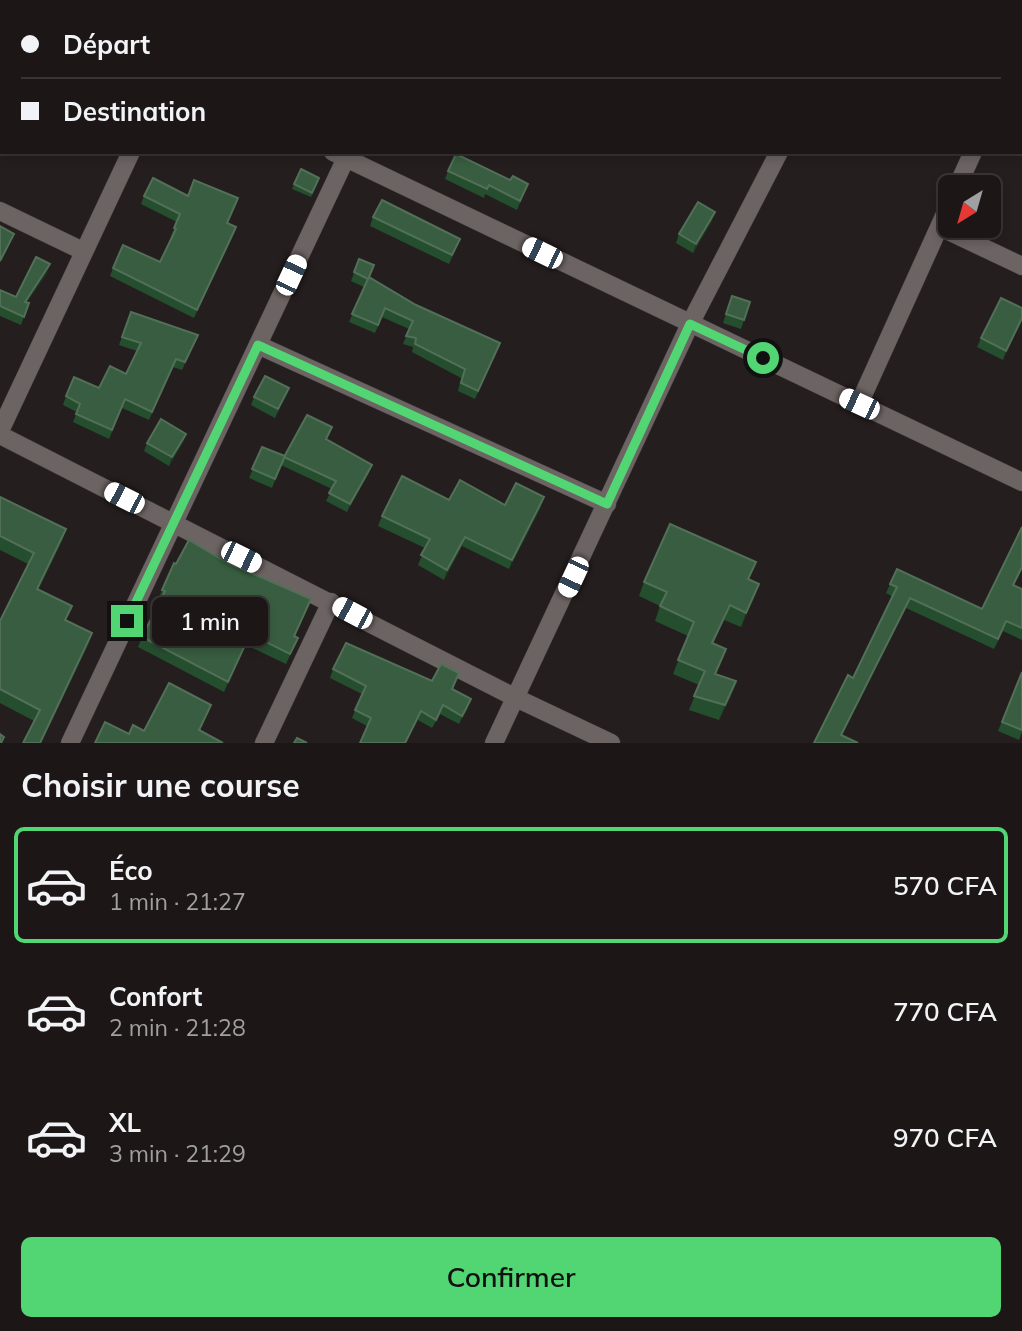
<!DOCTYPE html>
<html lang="fr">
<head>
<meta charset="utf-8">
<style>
  body { margin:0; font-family:Mulish,sans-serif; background:#251f1f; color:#f1f3f6; height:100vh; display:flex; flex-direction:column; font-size:26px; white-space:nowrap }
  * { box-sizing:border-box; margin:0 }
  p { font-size:23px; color:#a09fa1 }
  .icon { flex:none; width:38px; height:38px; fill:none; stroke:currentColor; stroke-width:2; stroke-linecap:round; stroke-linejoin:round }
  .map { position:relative; height:743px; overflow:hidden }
  .details { display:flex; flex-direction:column; background:#1c1616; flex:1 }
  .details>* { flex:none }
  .banner { position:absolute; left:0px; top:0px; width:1022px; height:154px; box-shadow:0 4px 10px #0003,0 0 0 2px #3a3535; display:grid; align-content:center; height:154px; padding:0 21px; background:#1c1616 }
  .needle { width:46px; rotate:217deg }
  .fabs { position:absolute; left:938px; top:175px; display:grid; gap:14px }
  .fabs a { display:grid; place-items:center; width:63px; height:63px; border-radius:10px; background:#1c1616; box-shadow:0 4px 10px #0003,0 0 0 2px #3a3535; font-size:35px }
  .end { position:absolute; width:32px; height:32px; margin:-16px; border:9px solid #52d673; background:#111; box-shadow:0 0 0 4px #111 }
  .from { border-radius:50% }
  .bubble { position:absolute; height:49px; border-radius:10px; background:#1c1616; box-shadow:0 4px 10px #0003,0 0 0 2px #3a3535; font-size:23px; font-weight:600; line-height:49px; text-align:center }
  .car { position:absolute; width:21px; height:42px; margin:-21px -10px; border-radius:9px; box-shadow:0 0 5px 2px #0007; background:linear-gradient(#fff 24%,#345 0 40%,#fff 0 76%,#345 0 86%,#fff 0) }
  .banner b { display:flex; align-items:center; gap:24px; height:66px; font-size:26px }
  .banner b+b { border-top:2px solid #3a3535 }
  .banner i { width:18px; height:18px; background:#f1f3f6 }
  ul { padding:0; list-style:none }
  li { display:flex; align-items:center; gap:21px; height:116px; margin:0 14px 10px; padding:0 7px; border:4px solid transparent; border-radius:10px }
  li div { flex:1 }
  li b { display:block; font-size:26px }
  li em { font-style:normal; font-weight:600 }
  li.active { border-color:#52d673 }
  li>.icon { width:63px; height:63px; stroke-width:1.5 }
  h2 { padding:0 21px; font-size:32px; line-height:84px }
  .button { display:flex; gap:14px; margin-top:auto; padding:14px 21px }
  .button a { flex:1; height:80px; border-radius:10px; background:#52d673; color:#111; font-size:28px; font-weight:600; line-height:80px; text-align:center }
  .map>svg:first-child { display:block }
</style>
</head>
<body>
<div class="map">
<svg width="1022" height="743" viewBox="0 0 1022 743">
  <rect width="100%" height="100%" fill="#251e1e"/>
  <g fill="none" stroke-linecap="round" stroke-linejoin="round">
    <defs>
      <g id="minor">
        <polyline points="3,0 7,2"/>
        <polyline points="912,0 915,2"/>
        <polyline points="856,2 857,0"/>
        <polyline points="1020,48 1022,45"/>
        <polyline points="333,152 1022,482"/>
        <polyline points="957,187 973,152"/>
        <polyline points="0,211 83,251"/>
        <polyline points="940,227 1022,266"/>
        <polyline points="258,345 607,504"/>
        <polyline points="859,404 950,203"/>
        <polyline points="0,431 131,152"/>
        <polyline points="0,435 516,698 611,743"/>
        <polyline points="70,743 346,158"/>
        <polyline points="264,743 331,602"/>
        <polyline points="494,743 690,324 779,152"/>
      </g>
    </defs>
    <use href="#minor" stroke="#3f3939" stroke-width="19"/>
    <use href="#minor" stroke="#6c6463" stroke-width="18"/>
  </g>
  <g fill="#254e2f">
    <polygon points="448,171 510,180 528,184 517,210 485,194 484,198 445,179"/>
    <polygon points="319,178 311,197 292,189 294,184"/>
    <polygon points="144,196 188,196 238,198 227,224 233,236 194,318 110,276 113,268 160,262 172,237 171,236 177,222 141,204"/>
    <polygon points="373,217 460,239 449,264 370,226"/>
    <polygon points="712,221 693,253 676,243 679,234"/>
    <polygon points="359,259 369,278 497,351 475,399 458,391 461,378 412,352 413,347 403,344 409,329 382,317 375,333 349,322 364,287 351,281"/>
    <polygon points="47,273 27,302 29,303 21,325 0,316 0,290 16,297"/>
    <polygon points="732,296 750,302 741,329 723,323"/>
    <polygon points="1022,308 1003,360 977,347 981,338"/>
    <polygon points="131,312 198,335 182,370 173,367 149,420 122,408 109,439 73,422 77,412 63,405 66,396 99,388 126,374 137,351 119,345"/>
    <polygon points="289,388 275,418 251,405 254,397"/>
    <polygon points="186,434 183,442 169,466 144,451 147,443"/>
    <polygon points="327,440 369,473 347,512 326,501 332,489 281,465 272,488 249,478 262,447 285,456"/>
    <polygon points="0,497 66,529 62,541 38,590 66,621 92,633 88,645 41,743 23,743 34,721 0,703 0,621 28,564 0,550"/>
    <polygon points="449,500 505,505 541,507 509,569 462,546 444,580 418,565 425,548 378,526 382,516"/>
    <polygon points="1022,527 1022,569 1014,585 1022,589 1022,640 1003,631 994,649 906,608 842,735 814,743 853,678 893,597 886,593 890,584 982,609"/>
    <polygon points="228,563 311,599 295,637 298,638 286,664 246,645 224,692 138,647 142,637 160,601 158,600 162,590 176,564"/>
    <polygon points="749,579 759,584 741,627 724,620 713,644 716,675 731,696 719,720 689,710 699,685 673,674 688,636 655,621 660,606 639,596 644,582"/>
    <polygon points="333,669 432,681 453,689 468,708 459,724 440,714 432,728 418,720 367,726 352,718 362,694 330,678"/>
    <polygon points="1022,672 1022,732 1019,740 998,731"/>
  </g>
  <g fill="#1d3520">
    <polygon points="715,212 712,221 693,253 696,244"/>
    <polygon points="236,227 233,236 194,318 197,310"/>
    <polygon points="50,264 47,273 22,310 25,302"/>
    <polygon points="1022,318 1022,321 1003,360 1006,351"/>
    <polygon points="186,434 183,442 169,466 172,457"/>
    <polygon points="372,465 369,473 347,512 350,504"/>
    <polygon points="544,497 541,507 509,569 512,560"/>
    <polygon points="66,529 62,541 33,601 37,589"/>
    <polygon points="465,537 462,546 444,580 447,570"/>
    <polygon points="759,584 754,598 741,627 746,613"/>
    <polygon points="910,598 906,608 838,743 841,735"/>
    <polygon points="730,605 724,620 707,658 712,643"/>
    <polygon points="92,633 88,645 41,743 40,743"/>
    <polygon points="250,634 246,645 224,692 228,682"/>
    <polygon points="736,681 731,696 719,720 725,705"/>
    <polygon points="471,699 468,708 459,724 462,716"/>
    <polygon points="211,705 207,716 195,741 199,730"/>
    <polygon points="421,711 418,720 406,743 405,743"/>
  </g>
  <g fill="#385d40" stroke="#527058" stroke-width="2">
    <polygon points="193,0 224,0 227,2 192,2"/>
    <polygon points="456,154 510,180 513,176 528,184 520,201 489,185 487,189 448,171"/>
    <polygon points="301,169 319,178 312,193 294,184"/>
    <polygon points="153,178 188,196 194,180 238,198 227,223 236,227 197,310 113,268 123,245 160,262 176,229 174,228 180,214 144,196"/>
    <polygon points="382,200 460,239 452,255 373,217"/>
    <polygon points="698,202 715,212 696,244 679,234"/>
    <polygon points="0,226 14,234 0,261"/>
    <polygon points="36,257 50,264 25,302 29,303 24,317 0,306 0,290 16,297"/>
    <polygon points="359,259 374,265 369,277 416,305 500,343 478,391 461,383 465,369 415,344 416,338 406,336 413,321 385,308 378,325 352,314 368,279 354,272"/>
    <polygon points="732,296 750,302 744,320 726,314"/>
    <polygon points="1001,298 1022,308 1022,318 1006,351 981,338"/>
    <polygon points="131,312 198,335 185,362 176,359 152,412 125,399 112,430 76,414 80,404 66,396 74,377 99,388 110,366 126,374 141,343 122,337"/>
    <polygon points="265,376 289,388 278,409 254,397"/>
    <polygon points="307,415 332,427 326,439 372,465 350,504 329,493 336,481 284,457"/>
    <polygon points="161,419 186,434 172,457 147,443"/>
    <polygon points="262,447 285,456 275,479 252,469"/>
    <polygon points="402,476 449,500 460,480 505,505 516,483 544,497 512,560 465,537 447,570 421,555 430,539 382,516"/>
    <polygon points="0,497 66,529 37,589 72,606 65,620 92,633 40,743 23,743 40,710 0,689 0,621 34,553 0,536"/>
    <polygon points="670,524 756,562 748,579 759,584 746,613 730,605 712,643 726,649 715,674 736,681 725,705 694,696 705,671 678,660 694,622 660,606 667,592 644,582"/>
    <polygon points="1022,527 1022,567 1013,585 1022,589 1022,628 1006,621 998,639 910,598 841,735 858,743 814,743 848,675 853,678 897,587 890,584 897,569 982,609"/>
    <polygon points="189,540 228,563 311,599 294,636 298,638 290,654 250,634 228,682 142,637 165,591 162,590 174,563 176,564"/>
    <polygon points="346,643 432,681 441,664 459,673 452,689 471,699 462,716 443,705 436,720 421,711 405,743 360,743 371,718 355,710 366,686 333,669"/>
    <polygon points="1022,672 1022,730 1002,722"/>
    <polygon points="169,683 211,705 199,730 223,743 95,743 105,722 129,734 133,725 144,731"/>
    <polygon points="0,734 4,737 1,743 0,743"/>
    <polygon points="297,738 307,743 294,743"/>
  </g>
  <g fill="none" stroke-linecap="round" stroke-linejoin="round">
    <polyline stroke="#52d673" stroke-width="9" points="127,621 258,345 607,504 690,324 763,358"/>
  </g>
</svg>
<div class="fabs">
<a><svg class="needle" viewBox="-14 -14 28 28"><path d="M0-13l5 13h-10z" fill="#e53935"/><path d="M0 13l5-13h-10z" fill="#a09fa1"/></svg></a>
</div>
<i class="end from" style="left:763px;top:358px"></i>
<i class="end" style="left:127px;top:621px"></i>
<div class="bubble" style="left:152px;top:597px;width:116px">1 min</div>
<i class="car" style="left:542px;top:253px;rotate:296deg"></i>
<i class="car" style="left:291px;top:275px;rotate:25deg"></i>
<i class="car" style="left:859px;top:404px;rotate:295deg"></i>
<i class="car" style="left:124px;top:498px;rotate:297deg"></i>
<i class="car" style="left:241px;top:557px;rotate:116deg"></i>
<i class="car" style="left:573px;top:577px;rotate:205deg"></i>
<i class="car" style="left:352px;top:613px;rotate:298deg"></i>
<div class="banner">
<b><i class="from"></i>Départ</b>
<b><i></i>Destination</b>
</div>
</div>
<section class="details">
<h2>Choisir une course</h2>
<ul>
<li class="active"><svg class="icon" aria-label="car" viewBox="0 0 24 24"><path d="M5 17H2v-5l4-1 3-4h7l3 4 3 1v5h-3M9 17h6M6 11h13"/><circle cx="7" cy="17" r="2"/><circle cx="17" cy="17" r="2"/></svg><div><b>Éco</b><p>1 min · 21:27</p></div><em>570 CFA</em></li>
<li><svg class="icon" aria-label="car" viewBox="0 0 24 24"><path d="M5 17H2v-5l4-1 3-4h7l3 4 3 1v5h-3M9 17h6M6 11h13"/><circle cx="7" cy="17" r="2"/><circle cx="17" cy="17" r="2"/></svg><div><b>Confort</b><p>2 min · 21:28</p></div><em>770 CFA</em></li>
<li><svg class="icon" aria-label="car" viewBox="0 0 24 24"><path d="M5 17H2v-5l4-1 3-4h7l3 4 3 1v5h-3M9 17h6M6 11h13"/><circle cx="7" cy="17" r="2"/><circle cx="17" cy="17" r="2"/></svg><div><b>XL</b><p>3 min · 21:29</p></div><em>970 CFA</em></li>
</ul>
<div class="button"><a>Confirmer</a></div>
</section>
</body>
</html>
